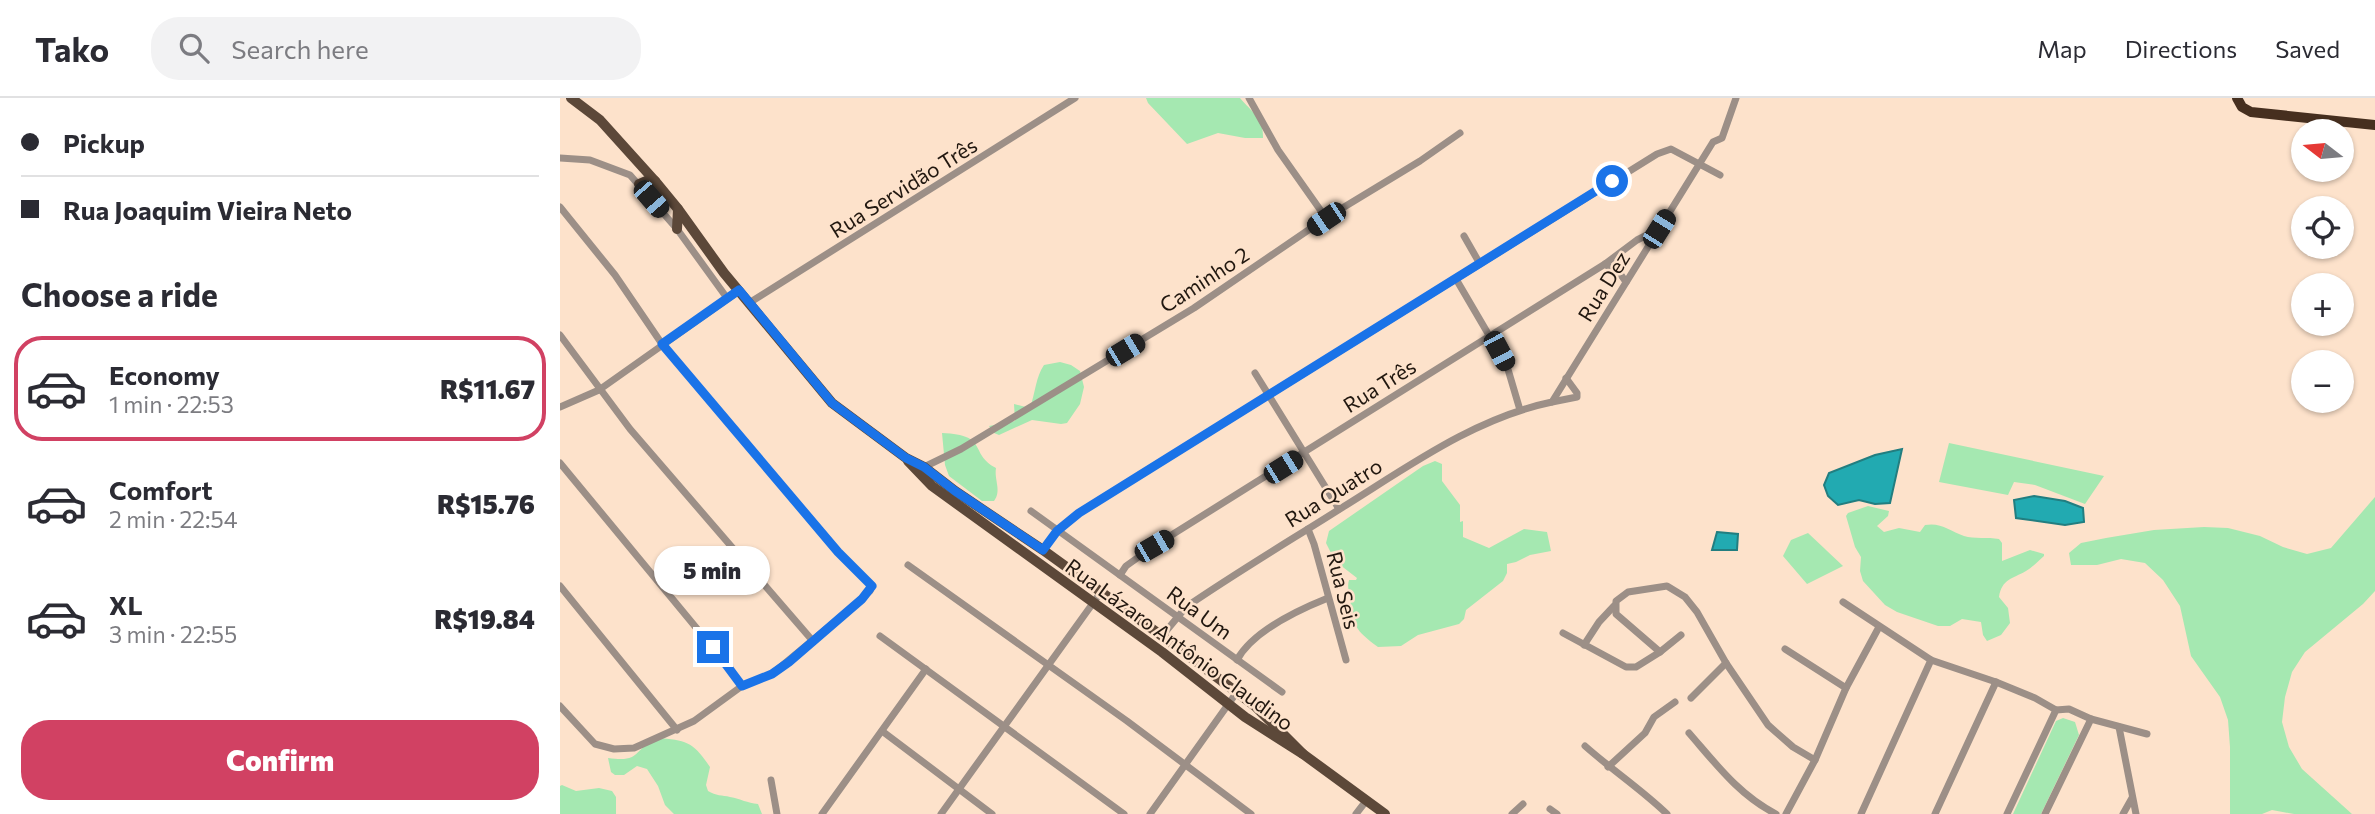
<!DOCTYPE html>
<html lang="en">
<head>
<meta charset="utf-8">
<style>
  body { margin:0; font-family:Commissioner,sans-serif; background:#f2f2f3; color:#2b2b33; height:100vh; display:flex; flex-direction:column; font-size:26px; white-space:nowrap }
  * { box-sizing:border-box; margin:0 }
  p { font-size:23px; color:#7c7c81 }
  .icon { flex:none; width:38px; height:38px; fill:none; stroke:currentColor; stroke-width:2; stroke-linecap:round; stroke-linejoin:round }
  .map { position:relative; flex:1; overflow:hidden }
  .panel { display:flex; flex-direction:column; background:#fff; width:560px }
  .panel>* { flex:none }
  .hud { display:grid; align-content:center; height:154px; padding:0 21px; background:#fff }
  .needle { width:46px; rotate:286deg }
  .buttons { position:absolute; left:1731px; top:21px; display:grid; gap:14px }
  .buttons a { display:grid; place-items:center; width:63px; height:63px; border-radius:50%; background:#fff; box-shadow:0 2px 5px #0004; font-size:35px }
  .end { position:absolute; width:32px; height:32px; margin:-16px; border:9px solid #1a73e8; background:#fff; box-shadow:0 0 0 4px #fff }
  .from { border-radius:50% }
  .bubble { position:absolute; height:49px; border-radius:24px; background:#fff; box-shadow:0 2px 5px #0004; font-size:23px; font-weight:800; line-height:49px; text-align:center }
  .car { position:absolute; width:21px; height:42px; margin:-21px -10px; border-radius:9px; box-shadow:0 0 5px 2px #0007; background:linear-gradient(#222 24%,#8ab4d8 0 40%,#222 0 76%,#8ab4d8 0 86%,#222 0) }
  .hud b { display:flex; align-items:center; gap:24px; height:66px; font-size:26px }
  .hud b+b { border-top:2px solid #e1e1e2 }
  .hud i { width:18px; height:18px; background:#2b2b33 }
  ul { padding:0; list-style:none }
  li { display:flex; align-items:center; gap:21px; height:105px; margin:0 14px 10px; padding:0 7px; border:4px solid transparent; border-radius:28px }
  li div { flex:1 }
  li b { display:block; font-size:26px }
  li em { font-style:normal; font-weight:800 }
  li.current { border-color:#d14163 }
  li>.icon { width:63px; height:63px; stroke-width:1.5 }
  h2 { padding:0 21px; font-size:32px; line-height:84px }
  .primary-button { display:flex; gap:14px; margin-top:auto; padding:14px 21px }
  .primary-button a { flex:1; height:80px; border-radius:28px; background:#d14163; color:#fff; font-size:28px; font-weight:800; line-height:80px; text-align:center }
  header { display:flex; align-items:center; gap:42px; box-sizing:border-box; height:98px; padding:0 35px; background:#fff; border-bottom:2px solid #e1e1e2 }
  header strong { font-size:33px }
  nav { display:flex; gap:38px; margin-inline-start:auto; font-size:24px }
  .search { width:490px; height:63px; background:#f2f2f3; display:flex; align-items:center; gap:18px; box-sizing:border-box; padding:0 24px; border-radius:28px; color:#7c7c81; font-size:26px }
  main { display:flex; flex:1; min-height:0 }
  .map>svg:first-child { display:block }
</style>
</head>
<body>
<header>
<strong>Tako</strong>
<div class="search"><svg class="icon" aria-label="search" viewBox="0 0 24 24"><circle cx="10" cy="10" r="6"/><path d="M15 15l6 6"/></svg>Search here</div>
<nav><a>Map</a><a>Directions</a><a>Saved</a></nav>
</header>
<main>
<section class="panel">
<div class="hud">
<b><i class="from"></i>Pickup</b>
<b><i></i>Rua Joaquim Vieira Neto</b>
</div>
<h2>Choose a ride</h2>
<ul>
<li class="current"><svg class="icon" aria-label="car" viewBox="0 0 24 24"><path d="M5 17H2v-5l4-1 3-4h7l3 4 3 1v5h-3M9 17h6M6 11h13"/><circle cx="7" cy="17" r="2"/><circle cx="17" cy="17" r="2"/></svg><div><b>Economy</b><p>1 min · 22:53</p></div><em>R$11.67</em></li>
<li><svg class="icon" aria-label="car" viewBox="0 0 24 24"><path d="M5 17H2v-5l4-1 3-4h7l3 4 3 1v5h-3M9 17h6M6 11h13"/><circle cx="7" cy="17" r="2"/><circle cx="17" cy="17" r="2"/></svg><div><b>Comfort</b><p>2 min · 22:54</p></div><em>R$15.76</em></li>
<li><svg class="icon" aria-label="car" viewBox="0 0 24 24"><path d="M5 17H2v-5l4-1 3-4h7l3 4 3 1v5h-3M9 17h6M6 11h13"/><circle cx="7" cy="17" r="2"/><circle cx="17" cy="17" r="2"/></svg><div><b>XL</b><p>3 min · 22:55</p></div><em>R$19.84</em></li>
</ul>
<div class="primary-button"><a>Confirm</a></div>
</section>
<div class="map">
<svg width="1815" height="716" viewBox="0 0 1815 716">
  <rect width="100%" height="100%" fill="#fde2cb"/>
  <g fill="#a5e8b1">
    <path d="M586,0H680C691,13 704,21 703,40H685L658,35L627,46L588,5Z"/>
    <path d="M500,264L511,267L520,273L524,289L520,306L507,325L501,326L472,322L439,337L434,335L429,328L455,323L454,306L470,310C475,296 476,278 484,267Z"/>
    <path d="M382,335C430,337 408,355 436,370C434,382 442,393 434,403H422L389,378L385,367Z"/>
    <polygon points="1389,345 1544,378 1525,406 1475,387 1454,384 1448,397 1379,384"/>
    <path d="M875,363L882,366V383L900,407V424L903,423V439L929,450L964,431L987,434L991,453L970,457L956,464L947,466V475L943,483L906,512L904,521L899,526L858,537L841,548L818,549C795,532 793,528 790,500C789,493 787,489 789,482H796L797,480L775,463L766,445L769,433L863,368Z"/>
    <polygon points="1815,399 1815,493 1803,506 1745,554 1732,574 1725,599 1722,624 1729,649 1742,671 1792,716 1734,716 1712,712 1702,716 1670,716 1670,649 1668,622 1660,599 1631,558 1620,508 1603,482 1585,465 1561,461 1537,467 1511,467 1509,455 1521,445 1546,440 1594,432 1644,429 1668,430 1700,438 1723,449 1747,456 1771,450"/>
    <path d="M1308,408L1329,413L1328,418L1317,428L1324,434L1339,430L1360,434L1365,427C1381,424 1390,433 1404,438C1414,441 1428,439 1439,441L1442,445V463L1470,452L1484,456V458C1478,463 1473,469 1466,473C1452,481 1442,481 1439,499L1448,510L1450,525L1441,537L1427,543L1423,537L1421,524L1402,521L1390,528H1378L1337,514L1325,507L1303,483L1300,473L1301,459L1295,449L1286,418L1288,415Z"/>
    <polygon points="1248,435 1283,468 1247,486 1223,458 1231,442"/>
    <polygon points="1503,620 1515,624 1519,637 1481,716 1453,716 1496,623"/>
    <path d="M97,640C127,642 133,644 150,669L146,687L148,693C156,698 162,697 170,699C181,701 187,705 198,706L202,716H114L105,707L98,688L87,671L77,668L64,677H55L51,674L48,660C82,665 72,652 97,640Z"/>
    <polygon points="2,687 16,693 39,690 52,693 56,699 56,716 0,716 0,688"/>
  </g>
  <g fill="#22aab1" stroke="#227e80" stroke-width="2">
    <polygon points="1342,351 1330,405 1315,406 1299,402 1278,407 1268,398 1264,387 1269,375 1315,357"/>
    <polygon points="1474,398 1505,403 1523,410 1524,424 1505,427 1456,420 1454,402"/>
    <polygon points="1157,434 1178,436 1177,452 1152,452"/>
  </g>
  <g fill="none" stroke-linecap="round" stroke-linejoin="round">
    <g stroke="#9c8f87" stroke-width="7">
      <polyline points="689,0 718,52 766,120"/>
      <polyline points="0,60 30,62 70,77 117,131 167,200"/>
      <polyline points="0,109 55,177 102,246 239,408 278,454 312,488 310,493 288,513 212,576 182,588 134,623 74,650 54,651 35,646 0,608"/>
      <polyline points="904,138 920,166"/>
      <polyline points="1045,166 1061,177 1066,184"/>
      <polyline points="896,181 947,268 960,312"/>
      <polyline points="189,205 515,0"/>
      <polyline points="0,237 70,331 252,542"/>
      <polyline points="695,275 779,411"/>
      <polyline points="992,304 1017,299 1017,295 1006,280"/>
      <polyline points="0,309 39,292 179,193"/>
      <polyline points="0,365 167,567 182,588"/>
      <polyline points="364,369 401,351 634,210 766,120 860,63 900,35"/>
      <polyline points="471,413 722,594"/>
      <polyline points="748,431 754,446 786,562"/>
      <polyline points="483,452 497,433 519,415 1097,56 1111,51 1160,77"/>
      <polyline points="348,467 567,623 691,716"/>
      <polyline points="560,477 566,468 594,448 1045,166 1077,142 1097,132"/>
      <polyline points="0,488 117,632"/>
      <polyline points="1283,504 1371,562 1436,584 1475,600 1496,612 1509,611 1531,621 1587,636"/>
      <polyline points="1003,535 1066,569 1076,569 1100,554"/>
      <polyline points="1121,537 1100,554 1056,516 1056,503 1068,494 1107,488 1125,499 1137,514 1166,565 1208,627 1233,649 1255,662"/>
      <polyline points="320,538 564,716"/>
      <path d="M602,538L626,509C677,474 731,442 783,409C849,368 915,320 992,304L1153,44L1162,40L1176,0"/>
      <polyline points="1024,547 1039,524 1054,508"/>
      <polyline points="1225,551 1286,590"/>
      <path d="M677,562C693,533 738,512 768,500"/>
      <polyline points="1131,600 1166,565"/>
      <polyline points="1559,629 1576,716"/>
      <polyline points="322,633 432,716"/>
      <path d="M1129,635C1156,666 1179,697 1216,716"/>
      <path d="M1025,648C1052,672 1081,691 1107,716"/>
      <polyline points="1048,669 1085,635 1094,619 1115,604"/>
      <polyline points="211,682 217,716"/>
      <polyline points="990,711 997,716"/>
      <polyline points="262,716 366,571"/>
      <polyline points="381,716 541,494"/>
      <polyline points="590,716 677,594"/>
      <polyline points="796,716 806,703"/>
      <polyline points="952,716 963,706"/>
      <polyline points="1226,716 1255,662 1286,590 1319,529"/>
      <polyline points="1301,716 1371,562"/>
      <polyline points="1375,716 1436,584"/>
      <polyline points="1447,716 1496,612"/>
      <polyline points="1485,716 1531,621"/>
      <polyline points="1563,716 1572,700"/>
    </g>
    <g stroke="#5c4839" stroke-width="10">
      <polyline points="11,0 40,22 95,83 118,111 164,175 272,305 346,360 364,369 395,393 483,452 602,538 695,608 743,656"/>
      <polyline points="79,86 86,83 95,83"/>
      <polyline points="117,131 118,111"/>
      <polyline points="348,363 372,388 602,554 685,619 743,656 825,716"/>
    </g>
    <polyline stroke="#462f1f" stroke-width="10" points="1677,0 1682,9 1691,14 1815,27"/>
  </g>
  <g fill="none" stroke-linecap="round" stroke-linejoin="round">
    <polyline stroke="#1a73e8" stroke-width="9" points="153,549 182,588 212,576 229,564 302,501 312,488 278,454 102,246 179,192 272,305 346,360 364,369 395,393 483,452 497,433 519,415 1052,83"/>
  </g>
  <g text-anchor="middle" dominant-baseline="central" stroke-width="5" stroke-linejoin="round" paint-order="stroke">
    <g font-size="21" fill="#21170f" stroke="#fde2cb">
      <text transform="translate(343 89) rotate(-32)">Rua Servidão Três</text>
      <text transform="translate(644 181) rotate(-33)">Caminho 2</text>
      <text transform="translate(1043 188) rotate(-58)">Rua Dez</text>
      <text transform="translate(819 287) rotate(-32)">Rua Três</text>
      <text transform="translate(773 394) rotate(-32)">Rua Quatro</text>
      <text transform="translate(784 492) rotate(76)">Rua Seis</text>
      <text transform="translate(640 514) rotate(36)">Rua Um</text>
      <text transform="translate(620 546) rotate(36)">Rua Lázaro Antônio Claudino</text>
    </g>
  </g>
</svg>
<div class="buttons">
<a><svg class="needle" viewBox="-14 -14 28 28"><path d="M0-13l5 13h-10z" fill="#e53935"/><path d="M0 13l5-13h-10z" fill="#7c7c81"/></svg></a>
<a><svg class="icon" aria-label="locate" viewBox="0 0 24 24"><circle cx="12" cy="12" r="6"/><path d="M12 2v4M12 18v4M2 12h4M18 12h4"/></svg></a>
<a>+</a>
<a>−</a>
</div>
<i class="end from" style="left:1052px;top:83px"></i>
<i class="end" style="left:153px;top:549px"></i>
<div class="bubble" style="left:94px;top:448px;width:116px">5 min</div>
<i class="car" style="left:91px;top:101px;rotate:139deg"></i>
<i class="car" style="left:766px;top:121px;rotate:236deg"></i>
<i class="car" style="left:1099px;top:131px;rotate:32deg"></i>
<i class="car" style="left:565px;top:252px;rotate:59deg"></i>
<i class="car" style="left:939px;top:253px;rotate:152deg"></i>
<i class="car" style="left:723px;top:369px;rotate:58deg"></i>
<i class="car" style="left:594px;top:448px;rotate:60deg"></i>
</div>
</main>
</body>
</html>
